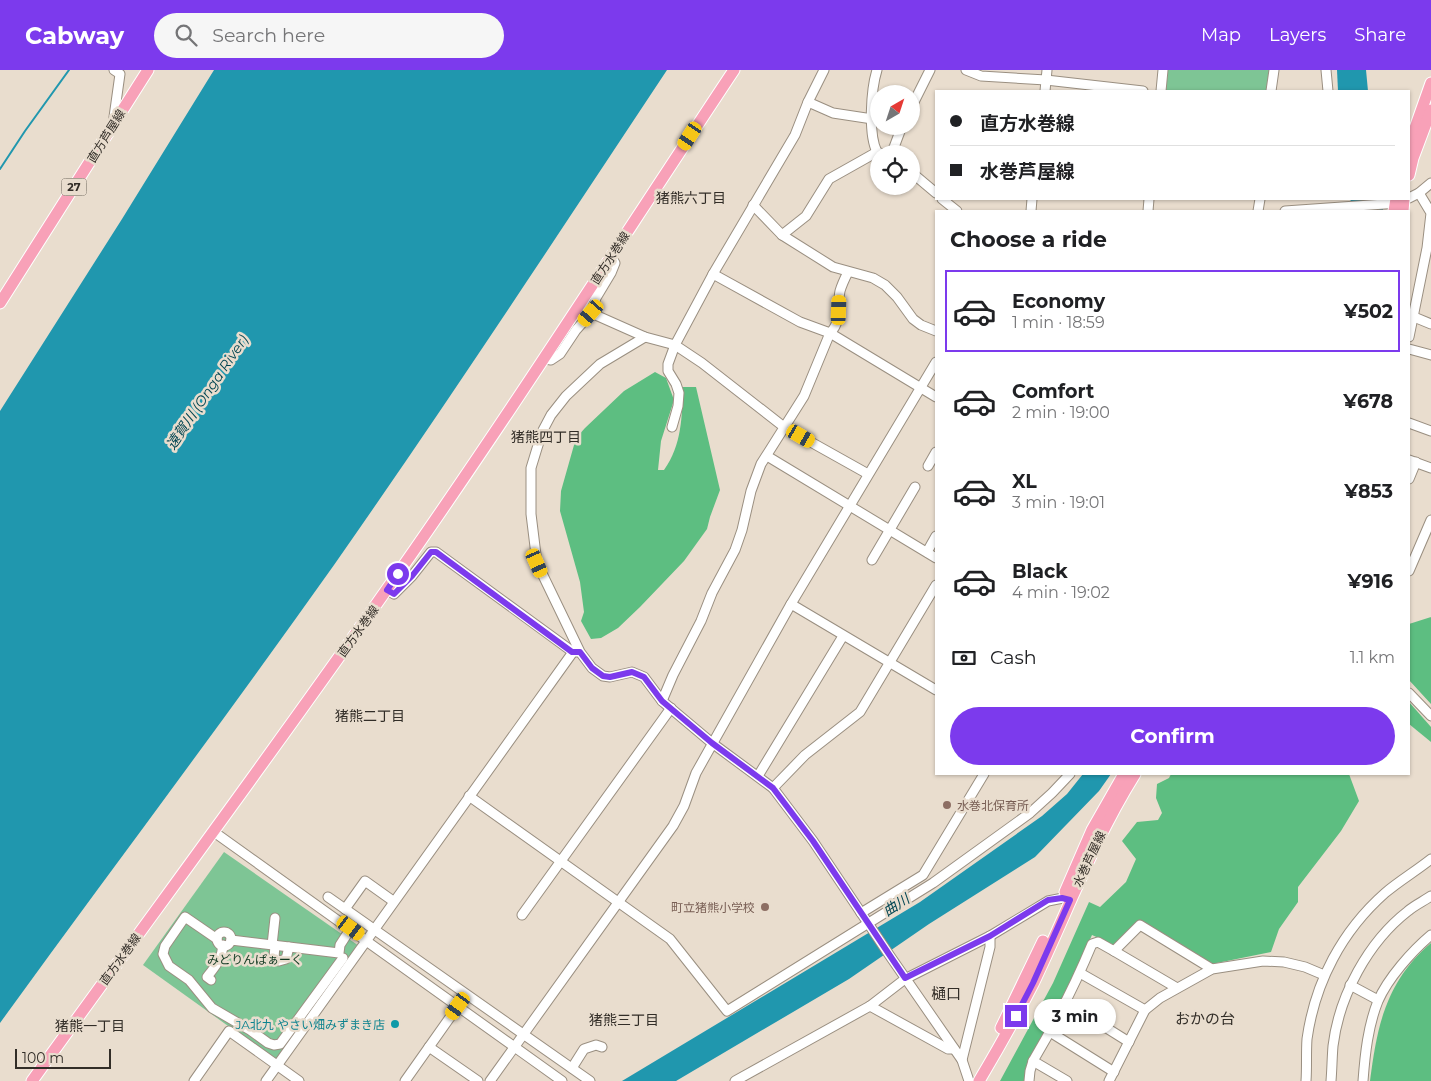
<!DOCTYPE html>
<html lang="en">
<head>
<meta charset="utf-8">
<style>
  body { margin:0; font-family:Montserrat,"Noto Sans JP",sans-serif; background:#f6f6f6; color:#202124; height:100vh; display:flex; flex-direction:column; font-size:19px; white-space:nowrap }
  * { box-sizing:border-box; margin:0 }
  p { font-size:16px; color:#757577 }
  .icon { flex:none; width:28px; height:28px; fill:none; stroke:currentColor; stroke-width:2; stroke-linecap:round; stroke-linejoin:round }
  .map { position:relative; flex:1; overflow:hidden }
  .side { position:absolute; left:935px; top:140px; width:475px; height:565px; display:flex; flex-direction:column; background:#fff; border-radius:0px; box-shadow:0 1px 4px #0004 }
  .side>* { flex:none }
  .hud { position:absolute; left:935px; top:20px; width:475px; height:110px; border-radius:0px; box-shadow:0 1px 4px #0004; display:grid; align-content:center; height:110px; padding:0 15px; background:#fff }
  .needle { width:32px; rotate:39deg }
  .controls { position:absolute; left:870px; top:15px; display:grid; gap:10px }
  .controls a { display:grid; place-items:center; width:50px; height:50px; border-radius:50%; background:#fff; box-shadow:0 1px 4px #0004; font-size:25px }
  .scale { position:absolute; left:15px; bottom:12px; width:96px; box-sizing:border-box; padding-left:5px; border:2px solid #322d27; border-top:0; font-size:14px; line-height:18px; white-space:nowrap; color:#322d27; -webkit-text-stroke:4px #e9ddce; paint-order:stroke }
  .end { position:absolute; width:22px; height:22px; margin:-11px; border:6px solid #7c3aed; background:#fff; box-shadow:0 0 0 2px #fff }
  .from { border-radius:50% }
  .bubble { position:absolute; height:35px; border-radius:18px; background:#fff; box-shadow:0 1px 4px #0004; font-size:16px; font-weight:700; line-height:35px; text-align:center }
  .car { position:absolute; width:15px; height:30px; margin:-15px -8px; border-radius:6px; box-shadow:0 0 4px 1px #0007; background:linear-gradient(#f5c518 24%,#345 0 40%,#f5c518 0 76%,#345 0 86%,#f5c518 0) }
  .hud b { display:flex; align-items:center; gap:18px; height:48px; font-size:19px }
  .hud b+b { border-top:1px solid #e0e0e0 }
  .hud i { width:12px; height:12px; background:#202124 }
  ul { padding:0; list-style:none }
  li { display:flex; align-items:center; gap:15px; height:82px; margin:0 10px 8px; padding:0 5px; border:2px solid transparent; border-radius:0px }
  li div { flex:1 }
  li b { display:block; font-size:19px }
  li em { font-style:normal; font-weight:700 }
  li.active { border-color:#7c3aed }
  li>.icon { width:45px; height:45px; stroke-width:1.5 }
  h2 { padding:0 15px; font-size:22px; line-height:60px }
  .pay { display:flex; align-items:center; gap:12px; height:55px; padding:0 15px; font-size:19px }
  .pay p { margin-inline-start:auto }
  .cta { display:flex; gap:10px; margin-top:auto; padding:10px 15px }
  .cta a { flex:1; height:58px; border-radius:30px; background:#7c3aed; color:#fff; font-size:20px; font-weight:700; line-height:58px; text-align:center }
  header { display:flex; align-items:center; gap:30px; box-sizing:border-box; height:70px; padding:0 25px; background:#7c3aed; color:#fff }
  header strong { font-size:24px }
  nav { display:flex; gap:28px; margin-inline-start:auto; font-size:18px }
  .search { width:350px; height:45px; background:#f6f6f6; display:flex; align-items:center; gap:12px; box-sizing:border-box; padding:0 18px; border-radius:28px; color:#757577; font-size:19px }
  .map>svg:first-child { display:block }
</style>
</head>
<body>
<header>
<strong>Cabway</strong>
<div class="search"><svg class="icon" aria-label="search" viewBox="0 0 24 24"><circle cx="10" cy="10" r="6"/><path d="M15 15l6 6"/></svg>Search here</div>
<nav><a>Map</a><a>Layers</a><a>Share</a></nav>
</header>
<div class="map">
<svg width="1431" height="1011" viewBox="0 0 1431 1011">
  <rect width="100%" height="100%" fill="#e9ddce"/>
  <g fill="#7ec595">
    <polygon points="1168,0 1271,0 1269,21 1166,21"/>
    <polygon points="224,782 359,876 277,991 143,895"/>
  </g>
  <g fill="#5dbe81">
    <path d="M655,302L666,308L674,330L661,371L658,400H664C682,375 682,346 683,317H696L720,420L710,447L707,459L684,491L640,537L618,558L601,568L591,569L581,551L584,542L580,512L560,441L561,421L576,368L585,358L624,321Z"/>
    <polygon points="1431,544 1431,634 1409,610 1409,554 1431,547"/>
    <polygon points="1409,632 1431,657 1431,672 1409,654"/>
    <polygon points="1171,704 1349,704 1359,731 1341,761 1298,817 1298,832 1279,859 1271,882 1212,894 1140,850 1114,875 1092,865 1061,933 1026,997 1024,1011 1000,1011 1053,913 1089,832 1100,837 1126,812 1136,789 1122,771 1137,752 1158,750 1162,743 1156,728 1157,714 1169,708"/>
    <path d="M1431,873V1011H1370C1377,956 1386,911 1431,873Z"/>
  </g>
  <g fill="#2097ae">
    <path d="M214,0H667C557,166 448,332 334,495C225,649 111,800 0,953V341L122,149Z"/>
    <polygon points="1337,0 1366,0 1368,21 1338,21"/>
    <polygon points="1350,129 1383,129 1383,141 1355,141"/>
    <polygon points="1083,704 1111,704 1099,721 1035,787 929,854 849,909 676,1011 622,1011 920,832 1042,746 1067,724"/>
  </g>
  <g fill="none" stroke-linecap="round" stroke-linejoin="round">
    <polyline stroke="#2097ae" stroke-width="2" points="0,99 25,61 69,0"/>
    <defs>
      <g id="minor">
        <path d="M877,0C871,19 868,64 877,82L880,83"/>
        <polyline points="966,0 981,6 1046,10 1143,21"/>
        <polyline points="1326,0 1328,21"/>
        <polyline points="1045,21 1047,0"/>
        <polyline points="1161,21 1163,0"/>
        <polyline points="1271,21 1274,0"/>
        <polyline points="808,32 833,43 879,50"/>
        <polyline points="911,38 930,0"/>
        <polyline points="113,54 120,4 114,0"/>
        <polyline points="894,84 893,80 902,56"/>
        <polyline points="911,102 936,123"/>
        <polyline points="1409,128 1419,123 1431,113"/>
        <polyline points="942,129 957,141"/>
        <polyline points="753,135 782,165 833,197 873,208 885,215 897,227 913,249 921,255 936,261"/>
        <polyline points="1031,141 1032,129"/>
        <polyline points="1148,141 1149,129"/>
        <polyline points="1258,141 1260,129"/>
        <polyline points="1285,141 1399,133"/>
        <polyline points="782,165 806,146 829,109 877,82"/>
        <polyline points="713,204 800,252 830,263 936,327"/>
        <polyline points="591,243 645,267 675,275 702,293 784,357 868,404"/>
        <polyline points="1414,247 1431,254"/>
        <polyline points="645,267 600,294 566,326 551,345 542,362 531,398 531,444 537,493 580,582 592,598 603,606 610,607 632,602 644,607 662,631 712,673 773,718 813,771 890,886 962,990 969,1011"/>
        <polyline points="1409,267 1427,178 1431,143 1419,123"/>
        <polyline points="1409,279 1431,285"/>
        <polyline points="545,289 551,290 560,284 576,260 591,243 596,228 611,203 615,193 611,187"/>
        <polyline points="1409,353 1431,361"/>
        <polyline points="672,357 678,336 679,323 676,314 668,301 668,294 675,275 713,204 795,65 808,32 824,0"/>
        <polyline points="767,386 936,488"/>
        <polyline points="1409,390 1431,398"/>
        <polyline points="928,396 936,382"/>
        <polyline points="1409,409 1416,392"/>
        <polyline points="927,482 936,466"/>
        <polyline points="872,490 915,417"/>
        <polyline points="1409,501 1431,450"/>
        <polyline points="387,520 394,524 412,506 431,482 436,482 573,582 577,582"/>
        <polyline points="791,534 936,620"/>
        <polyline points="1409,623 1431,646"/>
        <path d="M662,631L673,605L701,551L712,523L735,480L742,460L751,421L761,394L804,326L830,263C842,252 837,235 840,221C842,214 845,208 848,202"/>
        <polyline points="758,706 843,566"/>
        <polyline points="773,718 805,685 860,642 936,515"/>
        <polyline points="469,726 670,869 727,941 933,813 1030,743 1052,723 1070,704"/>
        <polyline points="214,762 562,1011"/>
        <polyline points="328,827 590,1011"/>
        <polyline points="345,839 365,811 393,831"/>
        <polyline points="861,843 923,805 984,704"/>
        <polyline points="522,845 671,638"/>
        <circle cx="224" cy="869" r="7"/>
        <polyline points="217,869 185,847 165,876 163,884 169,896 189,910 212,938 250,960 268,973 274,975 280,974 343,888"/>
        <polyline points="231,870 339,883 340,875 351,858"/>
        <polyline points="272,875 275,848"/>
        <polyline points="275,875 274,888 279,891 286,889 289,877"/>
        <polyline points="1114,881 1177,918"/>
        <polyline points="1080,903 1145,940"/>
        <path d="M211,910L207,907C215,897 222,889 223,875"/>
        <polyline points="1350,915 1378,930"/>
        <polyline points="1065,932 1129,972"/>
        <polyline points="870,936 948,979 954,979"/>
        <polyline points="1050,962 1114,1002"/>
        <polyline points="429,977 478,1011"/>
        <polyline points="962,990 990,877 990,866"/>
        <polyline points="572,998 584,979 596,975 602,977"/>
        <polyline points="194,1011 229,961 299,1011"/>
        <polyline points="266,1011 573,582"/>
        <polyline points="405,1011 458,936"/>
        <polyline points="490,1011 673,756 684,736 696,703 791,534 936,292"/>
        <polyline points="735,1011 870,936 905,909 990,866 1048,831 1063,828 1070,830"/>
        <polyline points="1029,1011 1030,1001 1033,991"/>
        <path d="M1067,1011L1033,991C1055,954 1075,915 1092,874L1098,872L1114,881L1140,855L1212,899"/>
        <polyline points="1109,1011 1145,940 1160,928 1212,899 1263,891 1284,892 1305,897 1324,905"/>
        <path d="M1306,1011C1307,997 1306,983 1307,969C1315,912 1342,861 1385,823C1399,811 1416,801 1431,789"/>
        <path d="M1331,1011C1332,999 1332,988 1333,976C1339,926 1368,872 1408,841C1415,835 1424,831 1431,826"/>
        <path d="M1363,1011C1365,984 1368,956 1378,931C1388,908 1412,881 1431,865"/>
      </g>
      <g id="major">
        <polyline points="1409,75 1431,13"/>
        <polyline points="1409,105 1413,88 1431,40"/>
        <polyline points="1394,141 1396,129"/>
        <polyline points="1403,141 1404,129"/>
        <polyline points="0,233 148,0"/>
        <polyline points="1065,822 1092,760 1124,704"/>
        <polyline points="1001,958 1043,871"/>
        <path d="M32,1011C150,847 271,685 387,519C507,349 619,173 734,0"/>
        <path d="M979,1011C998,979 1016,947 1033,914C1067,843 1093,771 1135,704"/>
      </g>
    </defs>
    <use href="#minor" stroke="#9a8f81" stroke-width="11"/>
    <use href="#major" stroke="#fff" stroke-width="13"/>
    <use href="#minor" stroke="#fff" stroke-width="9"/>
    <use href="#major" stroke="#f8a1b8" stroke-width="11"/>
  </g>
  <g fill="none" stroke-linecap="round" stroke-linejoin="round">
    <polyline stroke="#7c3aed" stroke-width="6" points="398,504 387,520 394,524 412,506 431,482 436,482 572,582 580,582 592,598 603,606 610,607 632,602 644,607 662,631 712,673 773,718 813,771 905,908 990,866 1048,830 1062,828 1070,830 1033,913 1016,946"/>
  </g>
  <g fill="#8d6e63" stroke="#e9ddce" stroke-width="2">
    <circle cx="947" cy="735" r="5"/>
    <circle cx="765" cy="837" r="5"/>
  </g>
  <circle fill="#0f9aa8" stroke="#e9ddce" stroke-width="2" cx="395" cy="954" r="5"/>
  <g text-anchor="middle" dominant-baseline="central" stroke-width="5" stroke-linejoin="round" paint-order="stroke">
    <rect fill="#e9ddce" stroke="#696259" stroke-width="1" x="61.5" y="108.5" width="25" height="17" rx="4"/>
    <g font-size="11" font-weight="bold" fill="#322d27">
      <text x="74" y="117">27</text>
    </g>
    <g font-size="12" fill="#322d27" stroke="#e9ddce">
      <text transform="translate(106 66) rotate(-58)">直方芦屋線</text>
      <text transform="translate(610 188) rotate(-57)">直方水巻線</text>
      <text transform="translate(358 561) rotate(-54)">直方水巻線</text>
      <text transform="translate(1089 789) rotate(-65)">水巻芦屋線</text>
      <text transform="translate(120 889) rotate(-54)">直方水巻線</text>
    </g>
    <g font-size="12" fill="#785e54" stroke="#e9ddce" text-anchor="start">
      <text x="957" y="735">水巻北保育所</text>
      <text x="755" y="837" text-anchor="end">町立猪熊小学校</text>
    </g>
    <g font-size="12" fill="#103921" stroke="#e9ddce">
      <text x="255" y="889">みどりんぱぁーく</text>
    </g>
    <g font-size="12" fill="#0d838f" stroke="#e9ddce" text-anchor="end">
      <text x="385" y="954">JA北九 やさい畑みずまき店</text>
    </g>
    <g font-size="14" fill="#322d27" stroke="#e9ddce">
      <text x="691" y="128">猪熊六丁目</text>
      <text x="546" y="367">猪熊四丁目</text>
      <text x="370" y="646">猪熊二丁目</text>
      <text x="624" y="950">猪熊三丁目</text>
      <text x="90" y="956">猪熊一丁目</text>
    </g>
    <g font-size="14" font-style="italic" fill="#014552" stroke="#e9ddce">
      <text transform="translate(207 322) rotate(-56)">遠賀川 (Onga River)</text>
      <text transform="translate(896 835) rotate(-33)">曲川</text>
    </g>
    <g font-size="15" fill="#322d27" stroke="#e9ddce">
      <text x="946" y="923">樋口</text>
      <text x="1205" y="948">おかの台</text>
    </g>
  </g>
</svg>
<div class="controls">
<a><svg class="needle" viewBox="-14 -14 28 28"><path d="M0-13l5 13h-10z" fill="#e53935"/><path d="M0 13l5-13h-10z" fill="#757577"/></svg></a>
<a><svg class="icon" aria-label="locate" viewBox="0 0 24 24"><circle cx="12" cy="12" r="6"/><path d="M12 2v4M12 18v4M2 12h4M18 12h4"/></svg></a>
</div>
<div class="scale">100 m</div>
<i class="end from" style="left:398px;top:504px"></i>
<i class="end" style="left:1016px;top:946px"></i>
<div class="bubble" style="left:1034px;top:929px;width:82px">3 min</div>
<i class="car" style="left:690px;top:66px;rotate:213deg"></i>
<i class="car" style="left:839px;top:240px;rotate:2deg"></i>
<i class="car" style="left:591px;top:243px;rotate:221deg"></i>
<i class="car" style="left:801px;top:366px;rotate:120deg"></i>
<i class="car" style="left:537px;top:493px;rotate:156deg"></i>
<i class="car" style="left:351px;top:858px;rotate:126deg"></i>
<i class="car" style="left:458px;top:936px;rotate:216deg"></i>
<div class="hud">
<b><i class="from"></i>直方水巻線</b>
<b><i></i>水巻芦屋線</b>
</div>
<section class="side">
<h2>Choose a ride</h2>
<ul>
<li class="active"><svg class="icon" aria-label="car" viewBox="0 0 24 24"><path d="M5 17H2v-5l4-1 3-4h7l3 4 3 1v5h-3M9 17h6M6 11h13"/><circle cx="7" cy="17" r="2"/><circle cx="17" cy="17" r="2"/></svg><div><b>Economy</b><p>1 min · 18:59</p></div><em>¥502</em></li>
<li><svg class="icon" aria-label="car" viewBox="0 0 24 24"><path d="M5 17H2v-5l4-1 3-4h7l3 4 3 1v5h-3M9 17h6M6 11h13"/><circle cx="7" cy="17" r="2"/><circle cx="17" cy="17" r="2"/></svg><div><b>Comfort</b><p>2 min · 19:00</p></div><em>¥678</em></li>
<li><svg class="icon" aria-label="car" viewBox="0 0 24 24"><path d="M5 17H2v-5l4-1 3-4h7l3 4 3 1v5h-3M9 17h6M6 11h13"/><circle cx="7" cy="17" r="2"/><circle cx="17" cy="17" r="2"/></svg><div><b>XL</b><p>3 min · 19:01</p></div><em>¥853</em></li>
<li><svg class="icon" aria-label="car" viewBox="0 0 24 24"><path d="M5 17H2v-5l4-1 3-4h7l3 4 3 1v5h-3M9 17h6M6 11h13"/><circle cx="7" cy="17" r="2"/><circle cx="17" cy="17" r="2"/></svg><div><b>Black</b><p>4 min · 19:02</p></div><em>¥916</em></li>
</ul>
<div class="pay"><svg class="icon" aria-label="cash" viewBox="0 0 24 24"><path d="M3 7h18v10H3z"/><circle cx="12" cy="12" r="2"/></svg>Cash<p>1.1 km</p></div>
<div class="cta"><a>Confirm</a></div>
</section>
</div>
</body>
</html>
